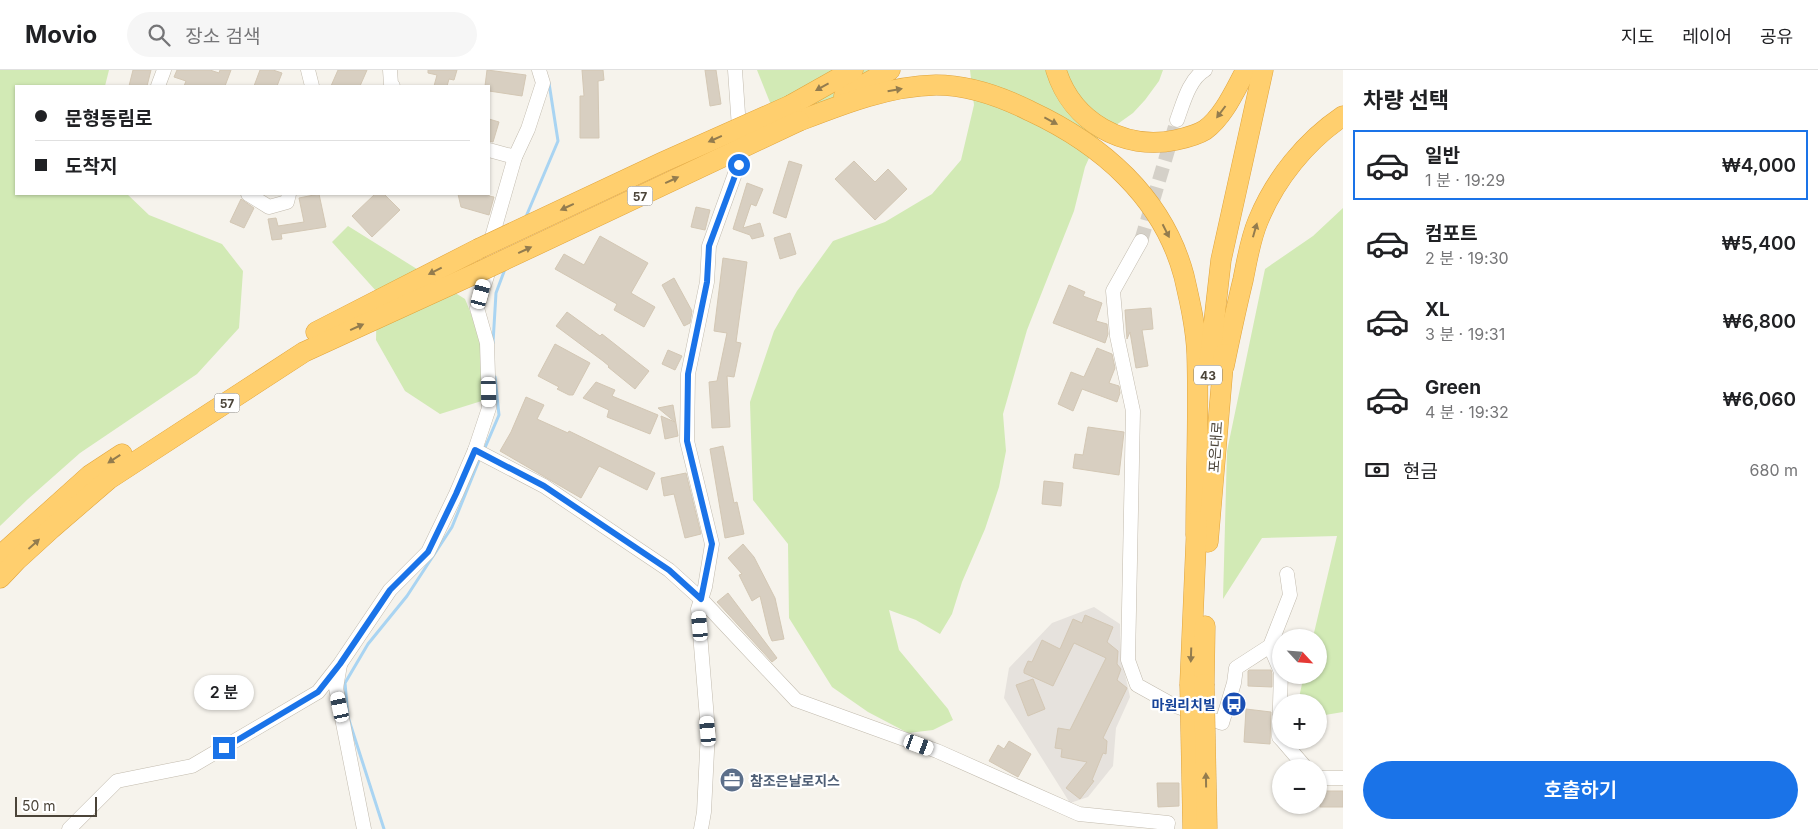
<!DOCTYPE html>
<html lang="ko">
<head>
<meta charset="utf-8">
<style>
  body { margin:0; font-family:Inter,"Noto Sans KR",sans-serif; background:#f6f6f6; color:#202124; height:100vh; display:flex; flex-direction:column; font-size:19px; white-space:nowrap }
  * { box-sizing:border-box; margin:0 }
  p { font-size:16px; color:#757577 }
  .icon { flex:none; width:28px; height:28px; fill:none; stroke:currentColor; stroke-width:2; stroke-linecap:round; stroke-linejoin:round }
  .map { position:relative; flex:1; overflow:hidden }
  .details { display:flex; flex-direction:column; background:#fff; width:475px }
  .details>* { flex:none }
  .guide { position:absolute; left:15px; top:15px; width:475px; height:110px; border-radius:0px; box-shadow:0 1px 4px #0004; display:grid; align-content:center; height:110px; padding:0 20px; background:#fff }
  .needle { width:32px; rotate:116deg }
  .fabs { position:absolute; left:1272px; top:559px; display:grid; gap:10px }
  .fabs a { display:grid; place-items:center; width:55px; height:55px; border-radius:50%; background:#fff; box-shadow:0 1px 4px #0004; font-size:25px }
  .scale { position:absolute; left:15px; bottom:12px; width:82px; box-sizing:border-box; padding-left:5px; border:2px solid #4b4439; border-top:0; font-size:14px; line-height:18px; white-space:nowrap; color:#4b4439; -webkit-text-stroke:4px #fff; paint-order:stroke }
  .end { position:absolute; width:22px; height:22px; margin:-11px; border:6px solid #1a73e8; background:#fff; box-shadow:0 0 0 2px #fff }
  .from { border-radius:50% }
  .bubble { position:absolute; height:35px; border-radius:18px; background:#fff; box-shadow:0 1px 4px #0004; font-size:16px; font-weight:600; line-height:35px; text-align:center }
  .car { position:absolute; width:15px; height:30px; margin:-15px -8px; border-radius:6px; box-shadow:0 0 4px 1px #0007; background:linear-gradient(#fff 24%,#345 0 40%,#fff 0 76%,#345 0 86%,#fff 0) }
  .guide b { display:flex; align-items:center; gap:18px; height:48px; font-size:19px }
  .guide b+b { border-top:1px solid #e0e0e0 }
  .guide i { width:12px; height:12px; background:#202124 }
  ul { padding:0; list-style:none }
  li { display:flex; align-items:center; gap:15px; height:70px; margin:0 10px 8px; padding:0 10px; border:2px solid transparent; border-radius:0px }
  li div { flex:1 }
  li b { display:block; font-size:19px }
  li em { font-style:normal; font-weight:600 }
  li.active { border-color:#1a73e8 }
  li>.icon { width:45px; height:45px; stroke-width:1.5 }
  h2 { padding:0 20px; font-size:22px; line-height:60px }
  .pay { display:flex; align-items:center; gap:12px; height:55px; padding:0 20px; font-size:19px }
  .pay p { margin-inline-start:auto }
  .primary-button { display:flex; gap:10px; margin-top:auto; padding:10px 20px }
  .primary-button a { flex:1; height:58px; border-radius:30px; background:#1a73e8; color:#fff; font-size:20px; font-weight:600; line-height:58px; text-align:center }
  header { display:flex; align-items:center; gap:30px; box-sizing:border-box; height:70px; padding:0 25px; background:#fff; border-bottom:1px solid #e0e0e0 }
  header strong { font-size:24px }
  nav { display:flex; gap:28px; margin-inline-start:auto; font-size:18px }
  .search { width:350px; height:45px; background:#f6f6f6; display:flex; align-items:center; gap:12px; box-sizing:border-box; padding:0 18px; border-radius:28px; color:#757577; font-size:19px }
  main { display:flex; flex:1; min-height:0 }
  .map>svg:first-child { display:block }
</style>
</head>
<body>
<header>
<strong>Movio</strong>
<div class="search"><svg class="icon" aria-label="search" viewBox="0 0 24 24"><circle cx="10" cy="10" r="6"/><path d="M15 15l6 6"/></svg>장소 검색</div>
<nav><a>지도</a><a>레이어</a><a>공유</a></nav>
</header>
<main>
<div class="map">
<svg width="1343" height="759" viewBox="0 0 1343 759">
  <rect width="100%" height="100%" fill="#f6f3ec"/>
  <polygon fill="#e6e2dd" points="1094,537 1120,554 1121,586 1130,627 1116,658 1113,696 1088,727 1070,733 1004,628 1009,598 1052,553"/>
  <g fill="#d2eab5">
    <polygon points="0,0 109,0 105,16 16,16 16,124 127,124 149,145 222,174 243,201 239,258 197,304 80,383 28,429 0,456"/>
    <polygon points="757,0 871,0 851,23 777,50"/>
    <polygon points="970,0 1163,0 1159,11 1145,30 1133,43 1098,68 1085,97 1074,141 1027,260 1003,344 1006,381 999,417 985,459 962,512 952,544 940,564 916,550 889,540 899,580 948,639 953,650 933,660 908,663 868,642 832,617 789,548 788,474 753,430 750,332 774,261 797,221 833,171 885,152 932,124 961,90 974,35"/>
    <polygon points="1343,138 1343,642 1319,646 1319,632 1298,632 1304,605 1319,605 1319,568 1313,567 1337,466 1262,468 1223,529 1227,381 1265,199 1313,166"/>
    <polygon points="348,156 465,229 481,268 488,329 440,344 405,321 376,270 377,222 332,172"/>
  </g>
  <g fill="none" stroke-linecap="round" stroke-linejoin="round">
    <g stroke="#a9d4f2" stroke-width="3">
      <polyline points="525,149 558,71 549,13"/>
      <polyline points="493,273 496,223 505,199"/>
      <polyline points="484,380 499,345 495,307"/>
      <polyline points="384,759 348,647 345,613 368,574 407,526 452,457 480,388"/>
    </g>
  </g>
  <g fill="#d8cfc1" stroke="#d3c7b4">
    <polygon points="133,0 151,0 147,16 129,16"/>
    <polygon points="177,0 210,0 219,3 220,0 231,0 225,16 184,16 186,11 174,7"/>
    <polygon points="260,0 273,0 282,3 277,16 254,16"/>
    <polygon points="338,0 367,0 360,16 331,16"/>
    <polygon points="428,0 457,0 454,10 449,9 447,16 434,16 437,5 428,3"/>
    <polygon points="487,0 526,5 522,26 489,21 489,16 485,16"/>
    <polygon points="582,0 603,0 604,10 598,11 599,68 580,68 580,26 584,26"/>
    <polygon points="705,0 716,0 721,34 710,36"/>
    <polygon points="489,49 499,52 493,72 489,71"/>
    <polygon points="789,91 802,95 786,148 773,143"/>
    <polygon points="854,91 875,112 888,99 907,119 875,150 835,109"/>
    <polygon points="747,113 763,119 756,136 751,134 743,158 760,153 764,166 752,169 750,165 733,159"/>
    <polygon points="319,124 326,157 281,164 282,169 272,170 268,149 276,148 278,156 304,152 299,128"/>
    <polygon points="375,124 384,124 400,140 372,167 352,146"/>
    <polygon points="458,124 489,124 489,126 494,127 489,145 461,137"/>
    <polygon points="241,129 254,138 244,158 230,152"/>
    <polygon points="696,137 710,140 705,160 691,157"/>
    <polygon points="790,163 796,184 780,189 774,168"/>
    <polygon points="600,166 648,193 631,223 655,237 644,257 614,240 617,234 555,199 564,184 584,195"/>
    <polygon points="723,188 747,192 736,272 741,273 734,307 727,306 730,357 712,358 709,312 717,311 727,263 714,261"/>
    <polygon points="674,208 692,241 690,253 684,256 662,215"/>
    <polygon points="1069,215 1085,222 1083,226 1102,233 1096,251 1107,254 1108,264 1105,273 1053,253"/>
    <polygon points="1151,238 1153,259 1142,260 1148,296 1136,298 1130,262 1127,269 1125,240"/>
    <polygon points="567,242 600,266 602,264 649,301 635,319 608,297 609,296 603,291 556,256"/>
    <polygon points="555,274 590,293 573,325 569,325 557,319 559,317 538,306"/>
    <polygon points="1097,278 1112,284 1115,298 1109,313 1119,316 1120,323 1117,332 1082,319 1073,341 1058,334 1071,302 1084,307"/>
    <polygon points="668,280 682,286 675,300 662,294"/>
    <polygon points="596,312 615,320 612,326 658,345 650,364 607,347 609,340 583,328"/>
    <polygon points="526,327 544,335 537,349 568,363 569,361 655,403 647,420 599,396 581,428 500,381 511,362"/>
    <polygon points="673,335 678,366 665,369 661,346 675,352 658,338"/>
    <polygon points="1088,357 1124,362 1119,405 1073,398 1075,384 1083,385"/>
    <polygon points="723,376 734,433 737,432 744,464 725,468 710,379"/>
    <polygon points="686,403 701,464 685,468 674,424 664,426 661,408"/>
    <polygon points="1044,411 1063,413 1061,436 1042,434"/>
    <polygon points="743,474 754,487 775,528 784,569 772,571 769,564 760,526 752,531 739,505 742,504 728,488"/>
    <polygon points="728,523 777,588 772,592 717,532"/>
    <polygon points="1085,545 1113,557 1107,572 1118,581 1117,594 1121,599 1117,610 1127,618 1103,668 1107,671 1106,684 1103,683 1092,710 1094,711 1080,729 1066,718 1087,692 1061,687 1062,679 1055,678 1058,658 1070,660 1106,588 1074,573 1053,616 1024,603 1024,600 1028,591 1032,592 1042,570 1060,579 1073,549 1082,553"/>
    <polygon points="1249,600 1271,600 1272,604 1272,617 1248,616 1248,601"/>
    <polygon points="1033,609 1045,639 1028,646 1016,615"/>
    <polygon points="1246,639 1271,642 1270,674 1244,672"/>
    <polygon points="1009,671 1031,684 1018,707 989,691 998,675 1004,679"/>
    <polygon points="1157,713 1179,713 1179,736 1158,737"/>
    <rect x="1320" y="721" width="23" height="16"/>
  </g>
  <g fill="none" stroke-linecap="round" stroke-linejoin="round">
    <polyline stroke="#d4d0c8" stroke-width="14" stroke-dasharray="14 7" stroke-linecap="butt" points="1141,171 1177,50"/>
    <defs>
      <g id="minor">
        <polyline points="308,0 312,16"/>
        <polyline points="390,0 391,14 393,16"/>
        <polyline points="158,16 164,0"/>
        <path d="M1177,50C1183,34 1189,9 1205,0"/>
        <polyline points="489,80 515,87"/>
        <polyline points="248,124 269,137 287,132 289,124"/>
        <polyline points="1141,171 1113,221 1117,266 1133,341 1128,590 1137,615 1173,635 1222,653 1234,613 1236,598 1270,576 1290,525 1287,504"/>
        <polyline points="475,380 544,416 669,500 701,529 796,630 937,681 1079,744 1168,753 1167,759"/>
        <polyline points="1270,576 1281,602 1279,667 1281,669"/>
        <polyline points="340,595 336,618 364,759"/>
        <polyline points="1282,670 1306,698"/>
        <polyline points="1319,708 1343,708"/>
        <polyline points="69,759 117,711 192,696 318,622 340,594 390,520 428,482 456,424 475,380 489,338 487,273 477,238 493,187 492,167 515,87 528,59 543,13 539,0"/>
        <polyline points="701,759 704,742 708,661 698,539 705,517 712,474 687,371 688,304 707,212 709,176 741,87 735,0"/>
      </g>
      <g id="highway">
        <path d="M1056,0C1072,52 1124,81 1176,70C1185,68 1197,65 1205,60C1224,46 1235,20 1246,0"/>
        <polyline points="844,26 890,0"/>
        <polyline points="791,35 853,0"/>
        <path d="M799,51C843,34 888,16 936,15C969,15 1002,27 1030,41C1101,74 1163,127 1184,206C1190,232 1196,258 1197,284C1199,344 1196,405 1196,465"/>
        <polyline points="316,262 478,179"/>
        <path d="M1224,296C1230,267 1236,239 1243,210C1247,191 1250,170 1258,151C1275,109 1306,71 1343,46"/>
        <polyline points="1208,305 1221,190 1263,0"/>
        <polyline points="1208,472 1224,284"/>
        <polyline points="0,486 90,405 122,384"/>
        <polyline points="0,508 17,490 51,459 109,409 304,282 481,201"/>
        <polyline points="1190,614 1197,451"/>
        <polyline points="1204,614 1205,556"/>
      </g>
    </defs>
    <use href="#minor" stroke="#c2bbae" stroke-width="15"/>
    <use href="#highway" stroke="#e0a43c" stroke-width="21"/>
    <use href="#minor" stroke="#fff" stroke-width="14"/>
    <use href="#highway" stroke="#ffcf6e" stroke-width="20"/>
    <defs>
      <g id="highway-bridge">
        <polyline points="478,179 663,92 791,35"/>
        <polyline points="481,201 799,51"/>
        <polyline points="1190,614 1193,759"/>
        <polyline points="1204,614 1207,759"/>
      </g>
    </defs>
    <use href="#highway-bridge" stroke="#e0a43c" stroke-width="21" stroke-linecap="butt"/>
    <use href="#highway-bridge" stroke="#ffcf6e" stroke-width="20"/>
  </g>
  <defs><path id="oneway-solid" d="M-6-.8H1V-3.2L6.5 0L1 3.2V.8H-6Z" transform="scale(1.25)"/></defs>
  <g fill="#937c4e">
    <use href="#oneway-solid" transform="translate(822 17) rotate(151)"/>
    <use href="#oneway-solid" transform="translate(895 20) rotate(-10)"/>
    <use href="#oneway-solid" transform="translate(1221 42) rotate(127)"/>
    <use href="#oneway-solid" transform="translate(1051 51) rotate(28)"/>
    <use href="#oneway-solid" transform="translate(715 69) rotate(156)"/>
    <use href="#oneway-solid" transform="translate(672 110) rotate(-25)"/>
    <use href="#oneway-solid" transform="translate(567 137) rotate(155)"/>
    <use href="#oneway-solid" transform="translate(1255 160) rotate(-74)"/>
    <use href="#oneway-solid" transform="translate(1166 161) rotate(63)"/>
    <use href="#oneway-solid" transform="translate(525 180) rotate(-25)"/>
    <use href="#oneway-solid" transform="translate(435 201) rotate(153)"/>
    <use href="#oneway-solid" transform="translate(357 257) rotate(-24)"/>
    <use href="#oneway-solid" transform="translate(114 389) rotate(147)"/>
    <use href="#oneway-solid" transform="translate(34 474) rotate(-42)"/>
    <use href="#oneway-solid" transform="translate(1191 585) rotate(92)"/>
    <use href="#oneway-solid" transform="translate(1206 710) rotate(-91)"/>
  </g>
  <g fill="none" stroke-linecap="round" stroke-linejoin="round">
    <polyline stroke="#1a73e8" stroke-width="6" points="224,678 318,622 340,594 390,520 428,482 456,424 475,380 544,416 669,500 701,529 712,474 687,371 688,304 707,212 709,176 739,95"/>
  </g>
  <defs>
    <symbol id="bus-disc" viewBox="-11 -11 22 22"><circle r="9.5" fill="#1a4fb4" stroke="#fff"/><path d="M-5-6H5V4H4V6H2V4H-2V6H-4V4H-5ZM-3.5-4V0h7V-4ZM-3.5 1.2v1.5H-2V1.2ZM2 1.2v1.5H3.5V1.2Z" fill="#fff"/></symbol>
    <symbol id="office-disc" viewBox="-11 -11 22 22"><circle r="9.5" fill="#5c6f8a" stroke="#fff"/><path d="M-6-3h4V-5.5h4V-3h4V5H-6ZM-1-4.5V-3h2v-1.5ZM-6 0V1H6V0Z" fill="#fff"/></symbol>
  </defs>
  <g fill-rule="evenodd">
    <use href="#bus-disc" x="1220" y="620" width="28" height="28"/>
    <use href="#office-disc" x="718" y="696" width="28" height="28"/>
  </g>
  <g text-anchor="middle" dominant-baseline="central" stroke-width="4.5" stroke-linejoin="round" paint-order="stroke">
    <g fill="#fff" stroke="#817c74" stroke-width="1">
      <rect x="627.5" y="116.5" width="25" height="19" rx="4"/>
      <rect x="1194" y="295.5" width="28" height="19" rx="4"/>
      <rect x="214.5" y="323.5" width="25" height="19" rx="4"/>
    </g>
    <g font-size="12" font-weight="bold" fill="#4b4439">
      <text x="640" y="126">57</text>
      <text x="1208" y="305">43</text>
      <text x="227" y="333">57</text>
    </g>
    <g font-size="14" fill="#4b4439" stroke="#fff">
      <text transform="translate(1215 377) rotate(-86)">포은대로</text>
    </g>
    <g font-size="14" font-weight="bold" fill="#164399" stroke="#fff" text-anchor="end">
      <text x="1216" y="634">마원리치빌</text>
    </g>
    <g font-size="14" font-weight="bold" fill="#4e5e75" stroke="#fff" text-anchor="start">
      <text x="750" y="710">참조은날로지스</text>
    </g>
  </g>
</svg>
<div class="fabs">
<a><svg class="needle" viewBox="-14 -14 28 28"><path d="M0-13l5 13h-10z" fill="#e53935"/><path d="M0 13l5-13h-10z" fill="#757577"/></svg></a>
<a>+</a>
<a>−</a>
</div>
<div class="scale">50 m</div>
<i class="end from" style="left:739px;top:95px"></i>
<i class="end" style="left:224px;top:678px"></i>
<div class="bubble" style="left:194px;top:605px;width:60px">2 분</div>
<i class="car" style="left:481px;top:224px;rotate:15deg"></i>
<i class="car" style="left:489px;top:322px;rotate:179deg"></i>
<i class="car" style="left:700px;top:556px;rotate:355deg"></i>
<i class="car" style="left:340px;top:637px;rotate:348deg"></i>
<i class="car" style="left:708px;top:661px;rotate:355deg"></i>
<i class="car" style="left:919px;top:675px;rotate:110deg"></i>
<div class="guide">
<b><i class="from"></i>문형동림로</b>
<b><i></i>도착지</b>
</div>
</div>
<section class="details">
<h2>차량 선택</h2>
<ul>
<li class="active"><svg class="icon" aria-label="car" viewBox="0 0 24 24"><path d="M5 17H2v-5l4-1 3-4h7l3 4 3 1v5h-3M9 17h6M6 11h13"/><circle cx="7" cy="17" r="2"/><circle cx="17" cy="17" r="2"/></svg><div><b>일반</b><p>1 분 · 19:29</p></div><em>₩4,000</em></li>
<li><svg class="icon" aria-label="car" viewBox="0 0 24 24"><path d="M5 17H2v-5l4-1 3-4h7l3 4 3 1v5h-3M9 17h6M6 11h13"/><circle cx="7" cy="17" r="2"/><circle cx="17" cy="17" r="2"/></svg><div><b>컴포트</b><p>2 분 · 19:30</p></div><em>₩5,400</em></li>
<li><svg class="icon" aria-label="car" viewBox="0 0 24 24"><path d="M5 17H2v-5l4-1 3-4h7l3 4 3 1v5h-3M9 17h6M6 11h13"/><circle cx="7" cy="17" r="2"/><circle cx="17" cy="17" r="2"/></svg><div><b>XL</b><p>3 분 · 19:31</p></div><em>₩6,800</em></li>
<li><svg class="icon" aria-label="car" viewBox="0 0 24 24"><path d="M5 17H2v-5l4-1 3-4h7l3 4 3 1v5h-3M9 17h6M6 11h13"/><circle cx="7" cy="17" r="2"/><circle cx="17" cy="17" r="2"/></svg><div><b>Green</b><p>4 분 · 19:32</p></div><em>₩6,060</em></li>
</ul>
<div class="pay"><svg class="icon" aria-label="cash" viewBox="0 0 24 24"><path d="M3 7h18v10H3z"/><circle cx="12" cy="12" r="2"/></svg>현금<p>680 m</p></div>
<div class="primary-button"><a>호출하기</a></div>
</section>
</main>
</body>
</html>
